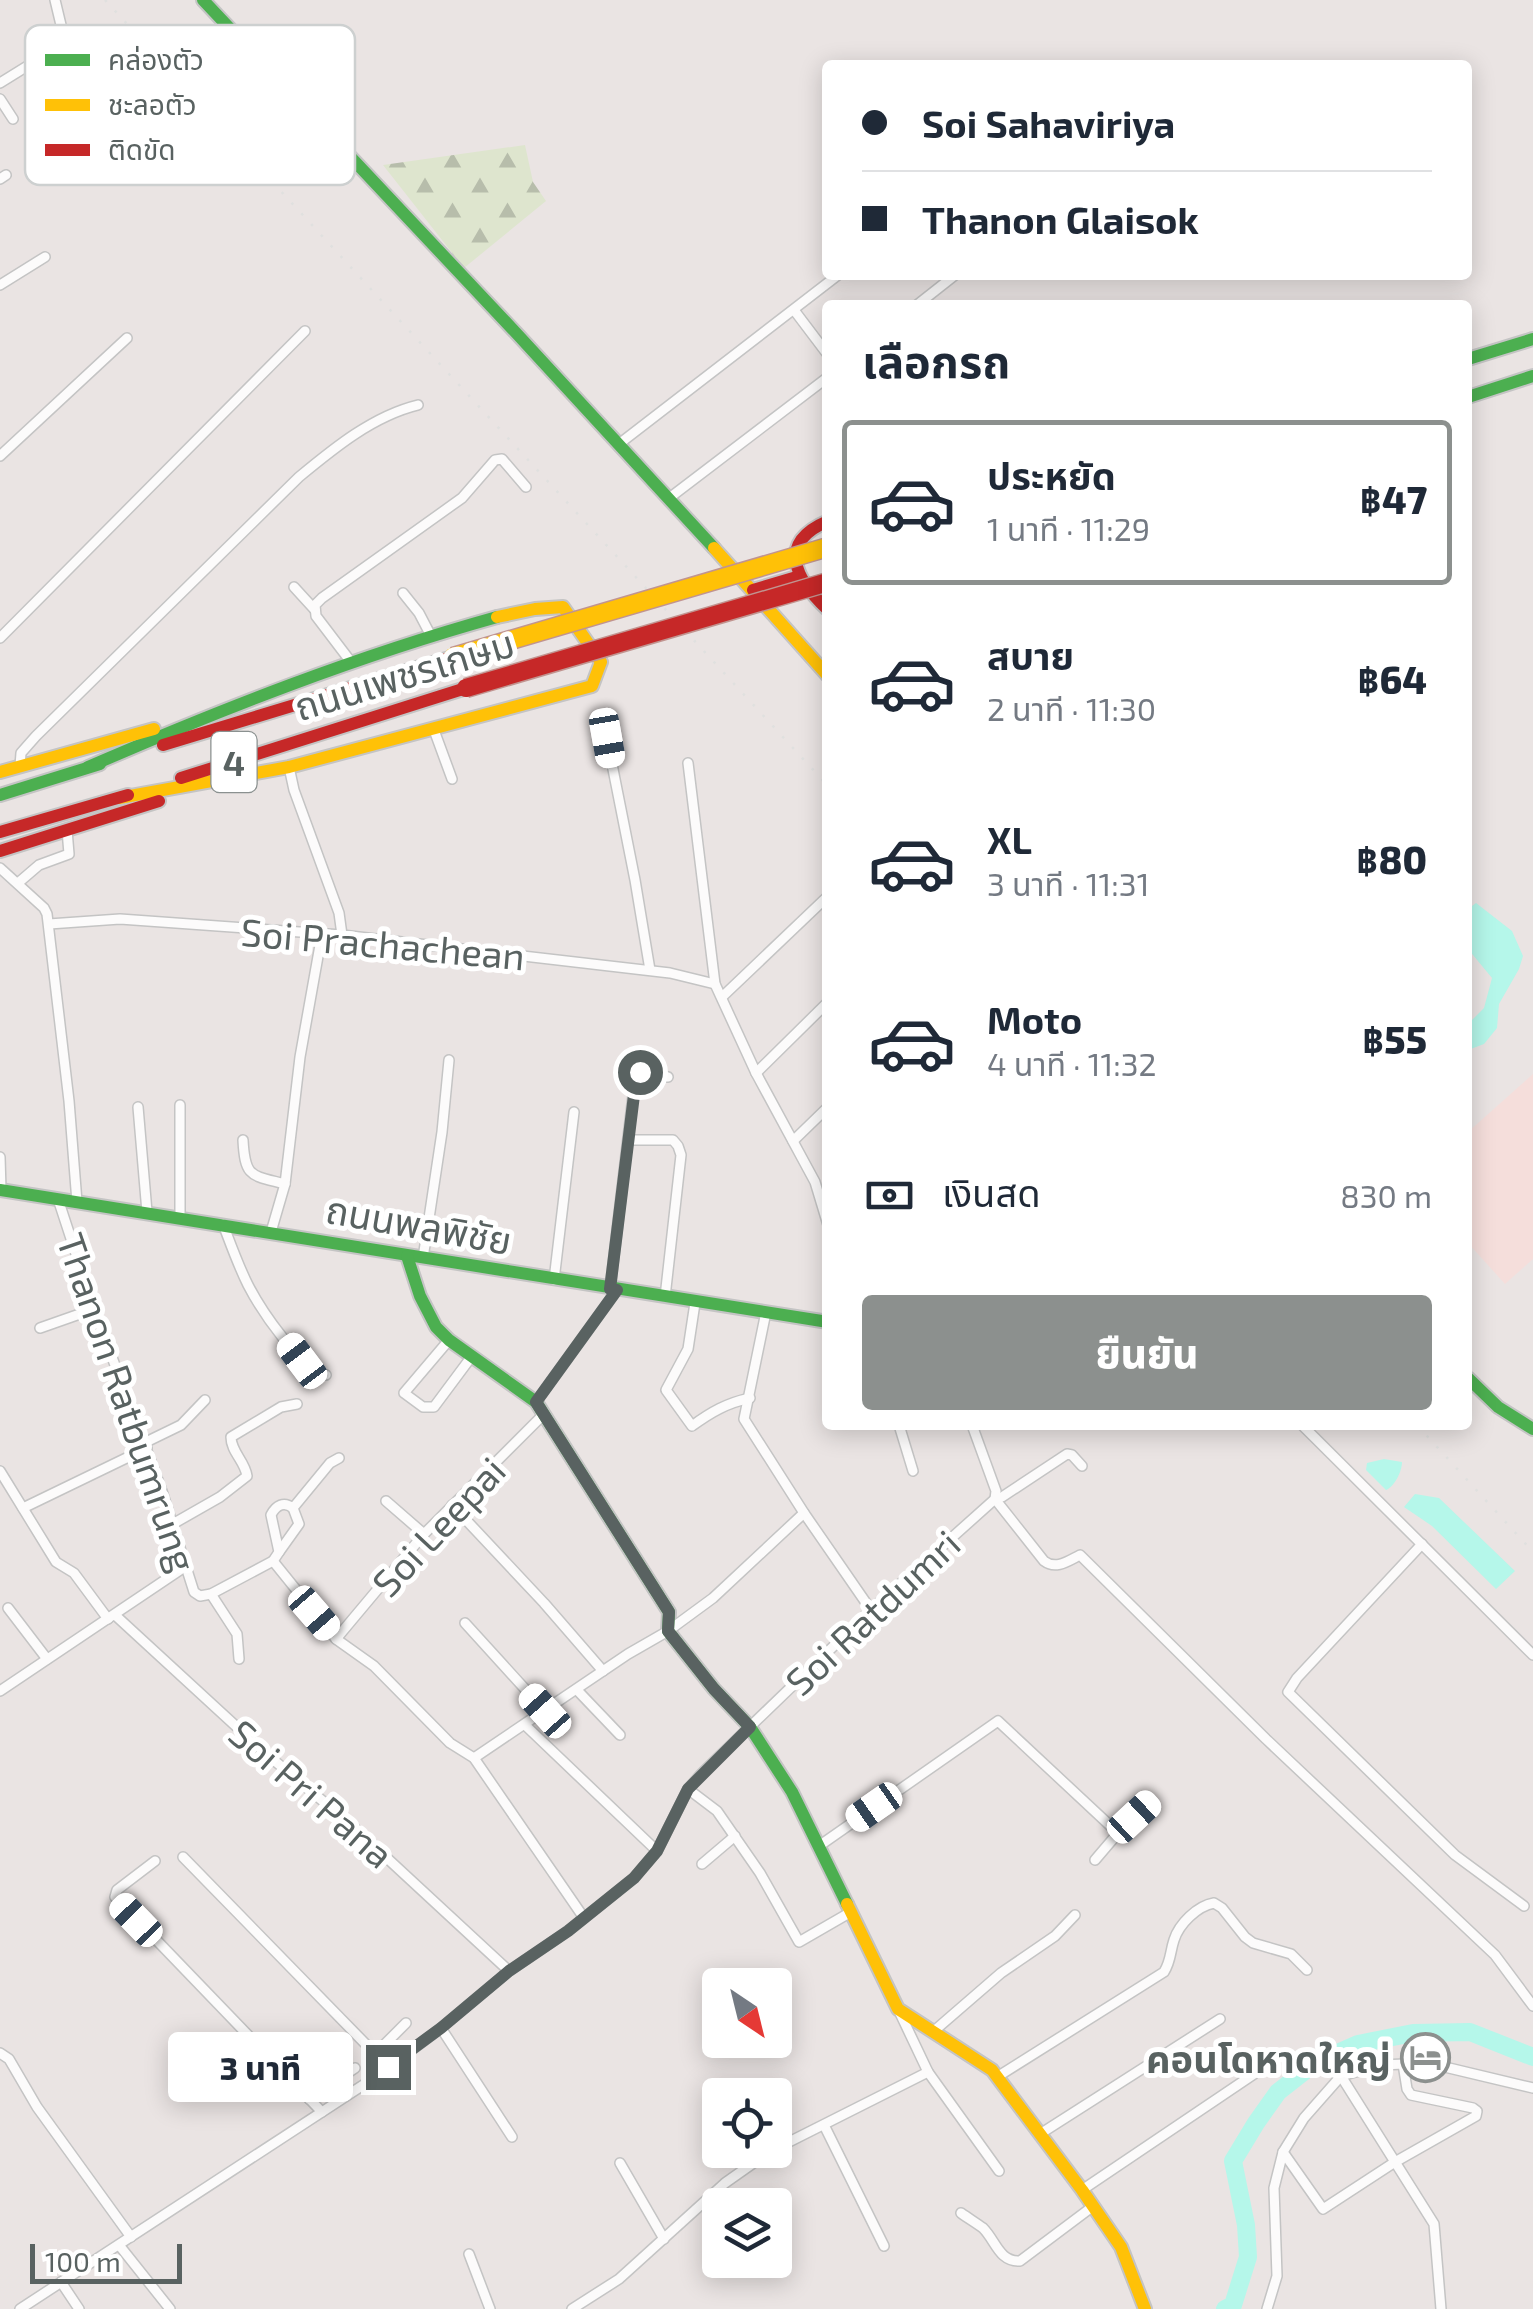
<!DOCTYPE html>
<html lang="th">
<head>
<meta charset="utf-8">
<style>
  body { margin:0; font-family:"Exo 2","Noto Sans Thai",sans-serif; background:#f6f6f7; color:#1f2937; height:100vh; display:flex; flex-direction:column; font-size:38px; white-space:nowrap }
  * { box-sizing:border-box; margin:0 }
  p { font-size:32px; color:#747a83 }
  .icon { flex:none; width:55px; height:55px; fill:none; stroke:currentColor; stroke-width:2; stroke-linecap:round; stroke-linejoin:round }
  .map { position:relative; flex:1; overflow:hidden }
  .sheet { position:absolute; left:822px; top:300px; width:650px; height:1130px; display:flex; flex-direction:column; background:#fff; border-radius:10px; box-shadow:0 5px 25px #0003 }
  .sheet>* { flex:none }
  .guide { position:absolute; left:822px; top:60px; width:650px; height:220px; border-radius:10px; box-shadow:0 5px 25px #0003; display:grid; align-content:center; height:220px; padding:0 40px; background:#fff }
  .needle { width:65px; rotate:145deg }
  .fabs { position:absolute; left:702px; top:1968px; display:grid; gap:20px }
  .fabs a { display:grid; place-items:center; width:90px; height:90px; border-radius:10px; background:#fff; box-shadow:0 5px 25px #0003; font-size:50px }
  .scale { position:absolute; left:30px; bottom:25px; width:152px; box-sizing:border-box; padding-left:10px; border:5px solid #596261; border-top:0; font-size:28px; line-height:35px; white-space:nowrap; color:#596261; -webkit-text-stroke:8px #fff; paint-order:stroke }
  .end { position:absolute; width:45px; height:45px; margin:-22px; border:12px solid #596261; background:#fff; box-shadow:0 0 0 5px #fff }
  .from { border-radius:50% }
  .bubble { position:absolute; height:70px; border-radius:10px; background:#fff; box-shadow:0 5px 25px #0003; font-size:32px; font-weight:800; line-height:70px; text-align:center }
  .car { position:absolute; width:30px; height:60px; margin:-30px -15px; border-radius:12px; box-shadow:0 0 8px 2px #0007; background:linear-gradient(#fff 24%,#345 0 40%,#fff 0 76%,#345 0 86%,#fff 0) }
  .guide b { display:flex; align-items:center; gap:35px; height:95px; font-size:38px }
  .guide b+b { border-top:2px solid #e0e1e3 }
  .guide i { width:25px; height:25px; background:#1f2937 }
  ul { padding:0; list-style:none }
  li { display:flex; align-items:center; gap:30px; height:165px; margin:0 20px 15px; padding:0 20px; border:5px solid transparent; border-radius:10px }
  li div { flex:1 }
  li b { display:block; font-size:38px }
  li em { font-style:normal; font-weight:800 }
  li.selected { border-color:#8c908e }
  li>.icon { width:90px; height:90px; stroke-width:1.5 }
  h2 { padding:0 40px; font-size:45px; line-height:120px }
  .pay { display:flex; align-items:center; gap:25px; height:110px; padding:0 40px; font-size:38px }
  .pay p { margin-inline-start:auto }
  .button { display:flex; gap:20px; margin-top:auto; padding:20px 40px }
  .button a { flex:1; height:115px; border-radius:10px; background:#8c908e; color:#fff; font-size:40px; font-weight:800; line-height:115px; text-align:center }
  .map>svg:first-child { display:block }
</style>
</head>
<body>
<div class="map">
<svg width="1533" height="2309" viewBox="0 0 1533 2309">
  <defs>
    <pattern id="forest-firs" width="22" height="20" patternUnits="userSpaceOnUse" patternTransform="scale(2.5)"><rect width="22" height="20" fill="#dee5ce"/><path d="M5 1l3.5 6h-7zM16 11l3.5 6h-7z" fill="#b7bdab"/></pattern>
  </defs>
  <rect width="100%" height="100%" fill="#eae4e3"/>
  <polygon fill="#f5dedb" points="1533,1074 1533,1259 1505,1284 1468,1243 1468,1132"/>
  <polygon fill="url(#forest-firs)" points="525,145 533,182 546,201 464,268 383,165"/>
  <g fill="#b5f7ea">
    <polygon points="1476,903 1512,931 1523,956 1519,969 1499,1004 1497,1028 1484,1044 1468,1050 1468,1024 1484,1008 1492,978 1468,949 1468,909"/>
    <path d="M1384,1459L1402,1462C1402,1471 1395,1486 1386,1490L1366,1470L1367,1463Z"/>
    <polygon points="1415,1494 1439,1498 1515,1571 1496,1589 1432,1526 1404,1507"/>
  </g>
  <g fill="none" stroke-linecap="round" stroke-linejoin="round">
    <polyline stroke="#b5f7ea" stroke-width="18" points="1225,2309 1233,2305 1248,2257 1246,2225 1233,2161 1256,2123 1278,2092 1315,2063 1358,2044 1413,2033 1470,2032 1533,2057"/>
    <defs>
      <g id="street">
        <polyline points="0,83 58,47 61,25 55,0"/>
        <polyline points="0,99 13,119"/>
        <polyline points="0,179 6,175"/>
        <polyline points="0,285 45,257"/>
        <polyline points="917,305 955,275"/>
        <polyline points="794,310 828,355"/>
        <polyline points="619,444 838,275"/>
        <polyline points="0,456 127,338"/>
        <polyline points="668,499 828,377"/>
        <polyline points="294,587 315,610"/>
        <polyline points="403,593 419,613 431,636"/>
        <polyline points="0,638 305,331"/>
        <polyline points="351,662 316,616 315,605 322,598 462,498 495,460 502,459 526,487"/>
        <polyline points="434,730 452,779"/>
        <polyline points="607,739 635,880 650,970"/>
        <polyline points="688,763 715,984 756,1073 815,1182 828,1225"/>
        <path d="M20,766L21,753L36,736L299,477C334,448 373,416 418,405"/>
        <polyline points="289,767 294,790 339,913 342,935"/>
        <polyline points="0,868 44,908 47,914 69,1101 77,1202"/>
        <polyline points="18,883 39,865 69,854 67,830"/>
        <polyline points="49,924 120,919 342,935 670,973 715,984"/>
        <polyline points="722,997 828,896"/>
        <polyline points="756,1073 828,1002"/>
        <polyline points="180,1105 180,1218"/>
        <polyline points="138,1107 147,1212"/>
        <path d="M243,1140C245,1178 251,1175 285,1184"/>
        <polyline points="628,1140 673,1140 678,1146 681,1155 665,1297"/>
        <polyline points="793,1141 828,1107"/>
        <polyline points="0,1157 1,1190"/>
        <polyline points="58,1199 94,1309 162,1491 194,1592 200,1596 211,1594 273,1561 336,1639 374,1666 450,1743 474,1758 584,1918"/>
        <path d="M223,1224C231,1245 238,1265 248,1285C262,1312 298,1365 326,1375"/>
        <polyline points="271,1232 285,1184 300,1057 322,934"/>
        <polyline points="423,1258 442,1132 449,1060"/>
        <polyline points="554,1280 574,1112"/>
        <polyline points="610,1289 635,1079 640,1072 668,1077"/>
        <path d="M695,1303L688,1349L666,1390L692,1426C711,1412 727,1403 750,1398"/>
        <polyline points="766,1312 744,1419 804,1513 871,1610"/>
        <polyline points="40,1328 94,1309"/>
        <polyline points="449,1340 404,1393 423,1407 434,1407 472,1356"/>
        <polyline points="536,1402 617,1290"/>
        <polyline points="899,1425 913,1471"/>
        <path d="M972,1425L996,1491L995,1499L1044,1561C1056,1570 1068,1561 1080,1555L1266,1739L1495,1955L1533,2006"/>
        <polyline points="1302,1425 1533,1655"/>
        <polyline points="144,1443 181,1425 205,1400"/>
        <polyline points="0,1471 56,1562 74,1573 108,1619"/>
        <polyline points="386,1501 424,1534"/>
        <polyline points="452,1505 544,1603 603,1671"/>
        <polyline points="23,1508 147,1448"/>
        <path d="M171,1525L220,1497L247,1476C245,1461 231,1452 231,1437L281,1407L297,1404"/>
        <polyline points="1422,1544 1297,1678 1288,1692 1455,1855 1524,1906"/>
        <polyline points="279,1552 299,1524 293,1508"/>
        <path d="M273,1561L279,1552L271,1515C276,1505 284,1501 293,1508L330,1463L339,1458"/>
        <polyline points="211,1594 237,1634 239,1659"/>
        <polyline points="8,1608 47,1659"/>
        <polyline points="115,1615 264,1752 348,1822 509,1971"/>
        <polyline points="465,1623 545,1711"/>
        <polyline points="336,1639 424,1534 543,1415"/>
        <polyline points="577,1690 620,1735"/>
        <polyline points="0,1691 186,1566"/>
        <polyline points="525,1725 657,1851"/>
        <polyline points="474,1758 628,1654 668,1631 713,1598 804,1513"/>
        <polyline points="688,1789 717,1811 760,1873 799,1942 851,1912"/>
        <polyline points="819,1846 998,1721 1118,1833"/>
        <polyline points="183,1857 388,2067"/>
        <polyline points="1095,1860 1118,1833 1151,1801"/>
        <polyline points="155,1861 117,1890 115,1897 322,2112"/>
        <polyline points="702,1864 735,1836"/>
        <polyline points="899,2011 928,2072 999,2171"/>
        <polyline points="441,2028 512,2137"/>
        <polyline points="934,2031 1001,1973 1055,1936 1075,1915"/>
        <polyline points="0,2053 9,2059 37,2107 131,2237"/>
        <polyline points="375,2054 406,2023"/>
        <polyline points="1341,2076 1434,2224 1441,2309"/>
        <path d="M997,2077L1164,1972C1171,1961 1170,1952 1174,1940C1179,1924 1197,1906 1214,1903L1222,1908L1245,1937L1253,1943L1291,1954L1307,1970"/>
        <polyline points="309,2099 355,2068"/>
        <polyline points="824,2125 884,2246"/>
        <polyline points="1040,2134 1220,2019"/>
        <polyline points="775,2149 928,2072"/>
        <polyline points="1283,2152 1323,2209 1395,2162 1476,2116 1477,2111 1473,2108 1411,2095 1407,2089 1403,2064"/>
        <polyline points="620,2163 664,2239"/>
        <polyline points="1082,2190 1254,2074"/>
        <path d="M961,2213C968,2218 976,2223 983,2228C996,2241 999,2262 1020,2261L1092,2207"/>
        <polyline points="119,2245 170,2309"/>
        <polyline points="469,2254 490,2309"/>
        <polyline points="61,2282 79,2309"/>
        <polyline points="20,2309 377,2076 441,2028 509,1971 568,1931 634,1878 657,1851 688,1789 702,1773 871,1610 995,1499 1002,1497 1067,1454 1072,1455 1082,1466"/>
        <polyline points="572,2309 619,2279 725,2183 772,2150"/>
        <polyline points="1267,2309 1277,2276 1274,2188 1283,2152 1304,2118 1341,2076 1381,2065 1428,2063 1533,2088"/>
      </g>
      <g id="fast">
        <polyline points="203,0 518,335 714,548"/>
        <polyline points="1468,359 1533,339"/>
        <polyline points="1468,397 1533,376"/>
        <path d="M88,767C222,709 357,656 497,617"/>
        <polyline points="0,795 100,764"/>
        <polyline points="0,1190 828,1322"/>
        <polyline points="407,1256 420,1296 436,1327 449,1340 536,1402 669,1612 668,1631 714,1689 750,1727 792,1792 847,1904"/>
        <polyline points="1468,1378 1498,1407 1533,1429"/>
      </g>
      <g id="slow">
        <polyline points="714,548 828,676"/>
        <polyline points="0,772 154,729"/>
        <polyline points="119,798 289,767 592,686 601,662 563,607 535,609 497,617"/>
        <polyline points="847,1904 898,2009 992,2070 1082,2190 1121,2247 1145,2309"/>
      </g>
      <g id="jam">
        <path d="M828,521C776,543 795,579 828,610"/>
        <polyline points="753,590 800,576"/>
        <polyline points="163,745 453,657"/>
        <polyline points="181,778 466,688"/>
        <polyline points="0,832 128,795"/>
        <polyline points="0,851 159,801"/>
      </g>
    </defs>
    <use href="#street" stroke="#c4c4c4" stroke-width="12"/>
    <use href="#fast" stroke="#c4c4c4" stroke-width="16"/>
    <use href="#slow" stroke="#c4c4c4" stroke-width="16"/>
    <use href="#jam" stroke="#c4c4c4" stroke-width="16"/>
    <use href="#street" stroke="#fcfbfb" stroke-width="9"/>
    <use href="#fast" stroke="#4caf50" stroke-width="12"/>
    <use href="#slow" stroke="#ffc107" stroke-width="12"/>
    <use href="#jam" stroke="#c62828" stroke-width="12"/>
    <g stroke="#e0e0df" stroke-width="2.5" stroke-dasharray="2.5 12" stroke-linecap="butt">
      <polyline points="105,0 828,786"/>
      <polyline points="1417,1425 1533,1552"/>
    </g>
    <defs>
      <polyline id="slow-bridge" points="453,657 828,547"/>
      <polyline id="jam-bridge" points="466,688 828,582"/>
    </defs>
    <use href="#slow-bridge" stroke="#c19490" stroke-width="21" stroke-linecap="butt"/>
    <use href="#jam-bridge" stroke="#c19490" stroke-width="21" stroke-linecap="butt"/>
    <use href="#slow-bridge" stroke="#ffc107" stroke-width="18"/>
    <use href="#jam-bridge" stroke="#c62828" stroke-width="18"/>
  </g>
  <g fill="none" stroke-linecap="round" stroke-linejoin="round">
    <polyline stroke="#596261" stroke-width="12" points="388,2067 441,2028 509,1971 568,1931 634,1878 657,1851 688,1789 750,1727 714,1689 668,1631 669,1612 536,1402 617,1290 610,1289 636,1079 640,1072"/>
  </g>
  <defs>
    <symbol id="hotel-ring" viewBox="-11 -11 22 22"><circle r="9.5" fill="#fff" stroke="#8c908e" stroke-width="1.5"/><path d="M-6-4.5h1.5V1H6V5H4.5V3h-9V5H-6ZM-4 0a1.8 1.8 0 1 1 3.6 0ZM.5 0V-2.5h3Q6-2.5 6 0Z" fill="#8c908e"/></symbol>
  </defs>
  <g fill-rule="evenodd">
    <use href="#hotel-ring" x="1398" y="2030" width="55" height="55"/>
  </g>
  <g text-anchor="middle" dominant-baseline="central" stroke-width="10" stroke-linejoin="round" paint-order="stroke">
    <rect fill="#fff" stroke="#8b9190" stroke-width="2.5" x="211.5" y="732" width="45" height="60" rx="8"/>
    <g font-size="35" font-weight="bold" fill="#596261">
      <text x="234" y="762">4</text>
    </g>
    <g font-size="38" fill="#596261" stroke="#fff">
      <text transform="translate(404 674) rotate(-17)">ถนนเพชรเกษม</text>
      <text transform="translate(383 943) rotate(5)">Soi Prachachean</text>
      <text transform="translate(419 1224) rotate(10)">ถนนพลพิชัย</text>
      <text transform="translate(128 1402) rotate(71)">Thanon Ratbumrung</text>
      <text transform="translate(438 1526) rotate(-47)">Soi Leepai</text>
      <text transform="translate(872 1612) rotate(-43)">Soi Ratdumri</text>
      <text transform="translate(312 1793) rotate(41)">Soi Pri Pana</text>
    </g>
    <g font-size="38" font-weight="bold" fill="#596261" stroke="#fff" text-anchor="end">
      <text x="1391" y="2058">คอนโดหาดใหญ่</text>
    </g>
  </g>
  <rect x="25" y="25" width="330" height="160" rx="15" fill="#fff" stroke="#cdd0d0" stroke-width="2.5"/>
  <rect x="45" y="54" width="45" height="12" fill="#4caf50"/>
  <rect x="45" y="99" width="45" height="12" fill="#ffc107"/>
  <rect x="45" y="144" width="45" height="12" fill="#c62828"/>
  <g font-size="28" fill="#596261">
    <text x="108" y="70">คล่องตัว</text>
    <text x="108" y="115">ชะลอตัว</text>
    <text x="108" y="160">ติดขัด</text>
  </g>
</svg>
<div class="fabs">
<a><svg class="needle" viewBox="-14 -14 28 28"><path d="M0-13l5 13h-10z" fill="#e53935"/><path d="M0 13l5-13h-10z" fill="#747a83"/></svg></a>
<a><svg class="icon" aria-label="locate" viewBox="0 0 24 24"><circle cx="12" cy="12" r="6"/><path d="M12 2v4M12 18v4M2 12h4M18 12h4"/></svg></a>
<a><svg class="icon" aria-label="layers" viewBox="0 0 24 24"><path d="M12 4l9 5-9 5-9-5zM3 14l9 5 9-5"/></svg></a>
</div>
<div class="scale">100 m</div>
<i class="end from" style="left:640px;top:1072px"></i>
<i class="end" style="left:388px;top:2067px"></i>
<div class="bubble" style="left:168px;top:2032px;width:185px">3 นาที</div>
<i class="car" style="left:607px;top:738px;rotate:170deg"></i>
<i class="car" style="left:302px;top:1361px;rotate:323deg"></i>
<i class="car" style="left:314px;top:1613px;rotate:139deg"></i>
<i class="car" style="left:545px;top:1711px;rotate:318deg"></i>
<i class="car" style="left:874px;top:1807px;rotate:235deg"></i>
<i class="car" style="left:1134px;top:1817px;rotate:47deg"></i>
<i class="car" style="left:136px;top:1920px;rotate:316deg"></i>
<div class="guide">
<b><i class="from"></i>Soi Sahaviriya</b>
<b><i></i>Thanon Glaisok</b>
</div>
<section class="sheet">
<h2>เลือกรถ</h2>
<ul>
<li class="selected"><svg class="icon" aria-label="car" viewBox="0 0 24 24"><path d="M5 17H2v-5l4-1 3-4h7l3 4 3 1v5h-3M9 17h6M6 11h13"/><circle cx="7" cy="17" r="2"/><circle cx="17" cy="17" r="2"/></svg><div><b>ประหยัด</b><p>1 นาที · 11:29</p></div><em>฿47</em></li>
<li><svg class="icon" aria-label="car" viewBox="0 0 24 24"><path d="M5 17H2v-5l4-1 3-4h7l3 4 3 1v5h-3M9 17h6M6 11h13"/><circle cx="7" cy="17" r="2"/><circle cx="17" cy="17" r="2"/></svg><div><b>สบาย</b><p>2 นาที · 11:30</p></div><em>฿64</em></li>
<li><svg class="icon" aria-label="car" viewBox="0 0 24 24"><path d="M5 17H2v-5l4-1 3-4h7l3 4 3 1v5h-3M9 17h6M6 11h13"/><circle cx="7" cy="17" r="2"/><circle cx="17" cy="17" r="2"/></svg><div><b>XL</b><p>3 นาที · 11:31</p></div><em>฿80</em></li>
<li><svg class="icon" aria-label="car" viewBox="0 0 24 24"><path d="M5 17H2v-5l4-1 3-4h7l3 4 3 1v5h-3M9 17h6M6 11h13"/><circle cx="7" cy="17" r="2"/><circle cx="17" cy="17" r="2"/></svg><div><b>Moto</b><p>4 นาที · 11:32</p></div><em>฿55</em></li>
</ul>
<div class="pay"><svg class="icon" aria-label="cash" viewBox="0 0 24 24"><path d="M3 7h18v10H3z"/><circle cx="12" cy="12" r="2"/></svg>เงินสด<p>830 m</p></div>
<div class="button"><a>ยืนยัน</a></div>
</section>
</div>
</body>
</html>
